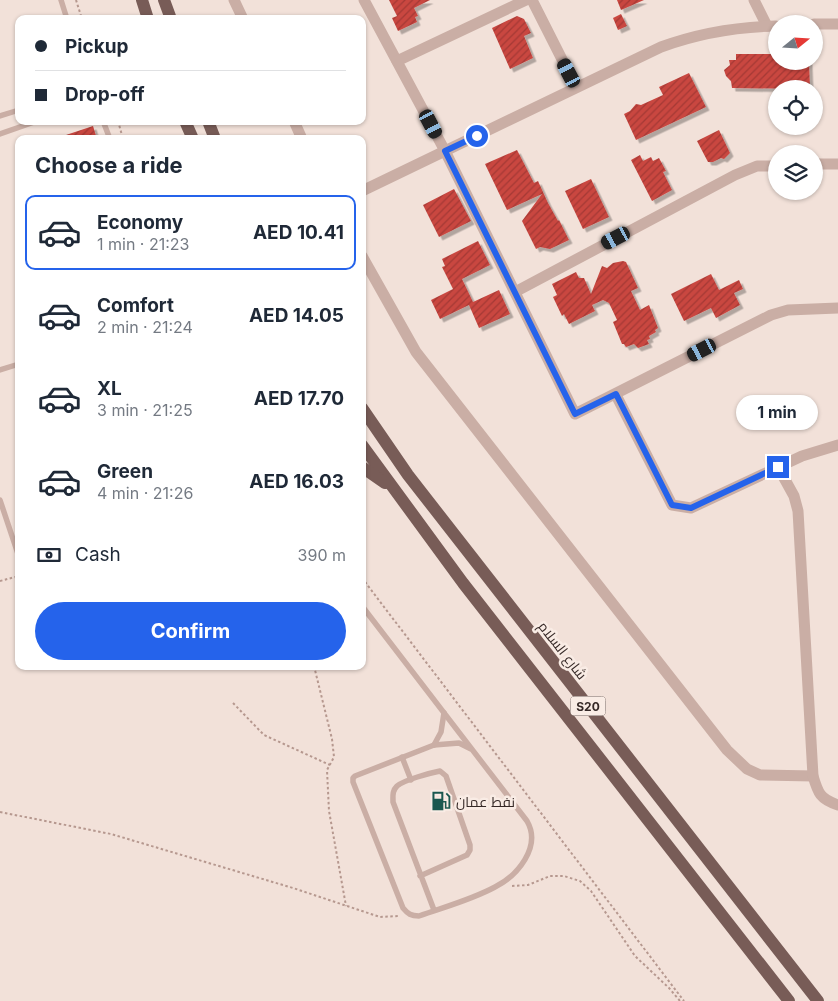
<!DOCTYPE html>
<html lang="en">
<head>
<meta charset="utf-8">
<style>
  body { margin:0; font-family:Inter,Cairo,sans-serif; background:#f2f2f3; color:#1f2937; height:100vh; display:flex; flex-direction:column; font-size:19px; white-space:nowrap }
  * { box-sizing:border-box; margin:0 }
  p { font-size:16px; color:#747a83 }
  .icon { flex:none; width:28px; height:28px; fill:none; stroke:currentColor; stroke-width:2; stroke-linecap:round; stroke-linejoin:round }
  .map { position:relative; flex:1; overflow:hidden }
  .side { position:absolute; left:15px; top:135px; width:351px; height:535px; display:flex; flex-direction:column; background:#fff; border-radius:10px; box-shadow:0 1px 4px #0004 }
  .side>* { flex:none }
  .guide { position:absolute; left:15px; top:15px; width:351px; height:110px; border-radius:10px; box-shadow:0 1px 4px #0004; display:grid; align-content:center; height:110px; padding:0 20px; background:#fff }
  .needle { width:32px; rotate:72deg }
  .fabs { position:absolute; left:768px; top:15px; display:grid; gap:10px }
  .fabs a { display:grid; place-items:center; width:55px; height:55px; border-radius:50%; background:#fff; box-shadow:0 1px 4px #0004; font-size:25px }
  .end { position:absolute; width:22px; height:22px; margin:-11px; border:6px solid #2563eb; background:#fff; box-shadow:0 0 0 2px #fff }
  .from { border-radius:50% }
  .bubble { position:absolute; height:35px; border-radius:18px; background:#fff; box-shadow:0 1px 4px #0004; font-size:16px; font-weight:700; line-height:35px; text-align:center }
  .car { position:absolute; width:15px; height:30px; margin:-15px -8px; border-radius:6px; box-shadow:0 0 4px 1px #0007; background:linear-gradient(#222 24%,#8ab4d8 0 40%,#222 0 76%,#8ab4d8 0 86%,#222 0) }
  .guide b { display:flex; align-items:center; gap:18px; height:48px; font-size:19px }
  .guide b+b { border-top:1px solid #e0e1e3 }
  .guide i { width:12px; height:12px; background:#1f2937 }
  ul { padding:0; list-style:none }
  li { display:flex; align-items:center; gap:15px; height:75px; margin:0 10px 8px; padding:0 10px; border:2px solid transparent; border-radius:10px }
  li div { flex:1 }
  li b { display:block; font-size:19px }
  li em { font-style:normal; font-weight:700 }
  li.selected { border-color:#2563eb }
  li>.icon { width:45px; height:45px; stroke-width:1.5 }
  h2 { padding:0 20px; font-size:22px; line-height:60px }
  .pay { display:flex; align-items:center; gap:12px; height:55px; padding:0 20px; font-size:19px }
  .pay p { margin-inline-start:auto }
  .cta { display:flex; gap:10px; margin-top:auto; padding:10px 20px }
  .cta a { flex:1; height:58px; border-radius:30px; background:#2563eb; color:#fff; font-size:20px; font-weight:700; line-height:58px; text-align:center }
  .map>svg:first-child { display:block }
</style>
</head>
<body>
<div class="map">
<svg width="838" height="1001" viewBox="0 0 838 1001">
  <defs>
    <pattern id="building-hatch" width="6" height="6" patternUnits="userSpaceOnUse" patternTransform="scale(1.25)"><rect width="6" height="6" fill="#c94640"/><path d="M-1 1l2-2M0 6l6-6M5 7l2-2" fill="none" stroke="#a43a35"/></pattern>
    <filter id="shadow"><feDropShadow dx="3.5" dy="3.5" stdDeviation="0" flood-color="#0004"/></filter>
  </defs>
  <rect width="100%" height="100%" fill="#f2e1d9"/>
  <g fill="url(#building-hatch)" filter="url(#shadow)">
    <polygon points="389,0 430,0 414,8 418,16 415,17 417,22 398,31 392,18 397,16"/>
    <polygon points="617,0 644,0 621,10"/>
    <polygon points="621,14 627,26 618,30 613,18"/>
    <polygon points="517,16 524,19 531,33 524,36 533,58 510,69 492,28"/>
    <polygon points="736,54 776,54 776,61 809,61 810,89 732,88 731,81 726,76 724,70 730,65 729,60 736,60"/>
    <polygon points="689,73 706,107 636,140 624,114 630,111 636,104 641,105 663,95 659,87"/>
    <polygon points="93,126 97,139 60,139 60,137"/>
    <polygon points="719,130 730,153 724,159 721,158 713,162 708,162 697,141"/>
    <polygon points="517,150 534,183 538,181 548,203 558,221 559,220 569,240 550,249 540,247 536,249 522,221 542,194 507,210 485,164"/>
    <polygon points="640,155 643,161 651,157 653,161 659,158 666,171 663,172 672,190 652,201 631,160"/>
    <polygon points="591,179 609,217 583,229 565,191"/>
    <polygon points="454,189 471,221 439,237 423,205"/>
    <polygon points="478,241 490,265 462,279 473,302 499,290 510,314 479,328 469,305 440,319 431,300 453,289 442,267 445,266 442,259"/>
    <polygon points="623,261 626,262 638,288 631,291 640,310 649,305 658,328 655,330 656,332 649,336 650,339 647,340 649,344 638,348 634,344 626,347 624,344 622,344 613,322 617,320 609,303 603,300 592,305 595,311 569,324 564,314 562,316 553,297 557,295 552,284 576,272 579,278 584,278 591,294 602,266 607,268 613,263"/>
    <polygon points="711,274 719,290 739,280 743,289 734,293 740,305 716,318 711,308 684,321 671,294"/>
  </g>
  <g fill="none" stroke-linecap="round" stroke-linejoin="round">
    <g stroke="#b6988f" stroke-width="2" stroke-dasharray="2.5 2.5" stroke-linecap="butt">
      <polyline points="76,0 82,19"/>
      <polyline points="118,121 123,139"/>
      <polyline points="362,578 684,1001"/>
      <polyline points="0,581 19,576"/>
      <polyline points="314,666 332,739 334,757 327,770 329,811 346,906"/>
      <polyline points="233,703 264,735 330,765"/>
      <polyline points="0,812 111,834 293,888 380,917 400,916"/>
      <polyline points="512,886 528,885 550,876 564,876 580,881 591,891 635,956 669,988 680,1001"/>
    </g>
    <g stroke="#caaea5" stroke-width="5.5">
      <polyline points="61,0 67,19"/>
      <polyline points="0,116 19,110"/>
      <polyline points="103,121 110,139"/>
      <polyline points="0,134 37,121"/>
      <polyline points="0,370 19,364"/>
      <polyline points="0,500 19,557"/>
      <path d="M362,606L527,821C542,847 517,876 495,887C471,900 444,907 419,916C411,916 408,914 403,908L353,782V778L355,776L434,745L459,743L471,749"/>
      <polyline points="434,745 441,732 444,713"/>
      <polyline points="402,757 411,780"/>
      <path d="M420,876L467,855L470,850V845L446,776L440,771C430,773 404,780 397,786C392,791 393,796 393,802L434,910"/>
    </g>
    <g stroke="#caaea5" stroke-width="11">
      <polyline points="234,0 243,19"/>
      <polyline points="364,0 445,151 575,414 771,315 788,310 838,308"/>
      <polyline points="532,0 576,87"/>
      <polyline points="754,0 767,26"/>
      <polyline points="814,24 838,24"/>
      <polyline points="397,61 526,0"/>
      <polyline points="294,121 302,139"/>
      <polyline points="814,164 838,164"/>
      <path d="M362,191L661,47C699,33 736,27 776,26"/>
      <polyline points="362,256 416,352 727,750 747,769 760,775 813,776"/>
      <polyline points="515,292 735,175 757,166 776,166"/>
      <polyline points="616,395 672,505 691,508 802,456 838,445"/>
      <path d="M778,467L794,496L798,511L813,776C818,793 820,799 838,805"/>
    </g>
    <g stroke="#785c57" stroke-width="12">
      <polyline points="142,0 148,19"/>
      <polyline points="164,0 171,19"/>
      <polyline points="185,121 193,139"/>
      <polyline points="208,121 215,139"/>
      <polyline points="362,408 408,475 818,1001"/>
      <polyline points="362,445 463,583 789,1001"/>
      <polyline points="362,467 385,483"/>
    </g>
  </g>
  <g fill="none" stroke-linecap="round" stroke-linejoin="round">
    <polyline stroke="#2563eb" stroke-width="6" points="477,136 445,151 575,414 616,394 672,505 691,508 778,467"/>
  </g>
  <defs>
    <symbol id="fuel-bare" viewBox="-9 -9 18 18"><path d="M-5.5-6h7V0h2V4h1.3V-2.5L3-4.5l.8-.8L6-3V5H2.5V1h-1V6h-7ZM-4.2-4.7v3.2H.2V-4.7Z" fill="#1b5850" stroke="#f9ece5" stroke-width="2.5" paint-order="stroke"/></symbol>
  </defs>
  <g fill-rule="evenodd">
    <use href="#fuel-bare" x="427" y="787" width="28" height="28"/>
  </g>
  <g text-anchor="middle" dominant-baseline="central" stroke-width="5" stroke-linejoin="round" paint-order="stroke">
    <rect fill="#f9ece5" stroke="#70635f" stroke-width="1" x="570.5" y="696.5" width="35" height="19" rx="4"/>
    <g font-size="12" font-weight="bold" fill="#352826">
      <text x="588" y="706">S20</text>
    </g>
    <g font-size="14" fill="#352826" stroke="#f9ece5">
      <text transform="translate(563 650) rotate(52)">شارع السلام</text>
    </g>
    <g font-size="14" fill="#352826" stroke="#f9ece5" text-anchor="start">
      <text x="456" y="801">نفط عمان</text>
    </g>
  </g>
</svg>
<div class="fabs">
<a><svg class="needle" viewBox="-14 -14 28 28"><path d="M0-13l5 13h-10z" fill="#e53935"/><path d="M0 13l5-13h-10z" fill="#747a83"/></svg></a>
<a><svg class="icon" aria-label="locate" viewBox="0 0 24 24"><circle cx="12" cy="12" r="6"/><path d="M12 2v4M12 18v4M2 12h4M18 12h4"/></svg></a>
<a><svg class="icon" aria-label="layers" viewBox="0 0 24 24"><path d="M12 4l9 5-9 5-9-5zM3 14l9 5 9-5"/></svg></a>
</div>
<i class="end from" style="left:477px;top:136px"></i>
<i class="end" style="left:778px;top:467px"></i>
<div class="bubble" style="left:736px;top:395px;width:82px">1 min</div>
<i class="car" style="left:569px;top:73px;rotate:332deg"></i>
<i class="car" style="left:431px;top:124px;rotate:152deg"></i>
<i class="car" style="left:616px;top:238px;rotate:242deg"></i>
<i class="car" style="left:702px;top:350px;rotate:243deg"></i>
<div class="guide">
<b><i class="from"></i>Pickup</b>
<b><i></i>Drop-off</b>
</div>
<section class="side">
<h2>Choose a ride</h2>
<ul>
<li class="selected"><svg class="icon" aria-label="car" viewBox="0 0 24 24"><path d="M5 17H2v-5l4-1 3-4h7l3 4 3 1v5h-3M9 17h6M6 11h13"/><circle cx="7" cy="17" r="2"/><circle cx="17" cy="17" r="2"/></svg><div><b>Economy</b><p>1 min · 21:23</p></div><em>AED 10.41</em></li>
<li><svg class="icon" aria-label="car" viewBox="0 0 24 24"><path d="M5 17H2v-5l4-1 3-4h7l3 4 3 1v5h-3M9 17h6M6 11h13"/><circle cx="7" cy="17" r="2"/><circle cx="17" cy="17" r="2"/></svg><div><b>Comfort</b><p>2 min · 21:24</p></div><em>AED 14.05</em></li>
<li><svg class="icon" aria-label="car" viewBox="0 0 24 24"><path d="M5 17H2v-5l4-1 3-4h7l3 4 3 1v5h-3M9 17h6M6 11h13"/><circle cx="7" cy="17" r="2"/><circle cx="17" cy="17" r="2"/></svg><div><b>XL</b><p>3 min · 21:25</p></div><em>AED 17.70</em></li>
<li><svg class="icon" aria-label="car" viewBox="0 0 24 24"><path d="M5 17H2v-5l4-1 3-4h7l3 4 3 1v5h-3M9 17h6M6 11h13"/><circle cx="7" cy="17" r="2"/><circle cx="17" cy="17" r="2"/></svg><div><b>Green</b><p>4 min · 21:26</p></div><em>AED 16.03</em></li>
</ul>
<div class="pay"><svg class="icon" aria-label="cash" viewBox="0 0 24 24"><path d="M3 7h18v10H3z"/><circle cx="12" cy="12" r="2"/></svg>Cash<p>390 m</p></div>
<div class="cta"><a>Confirm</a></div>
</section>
</div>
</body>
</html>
